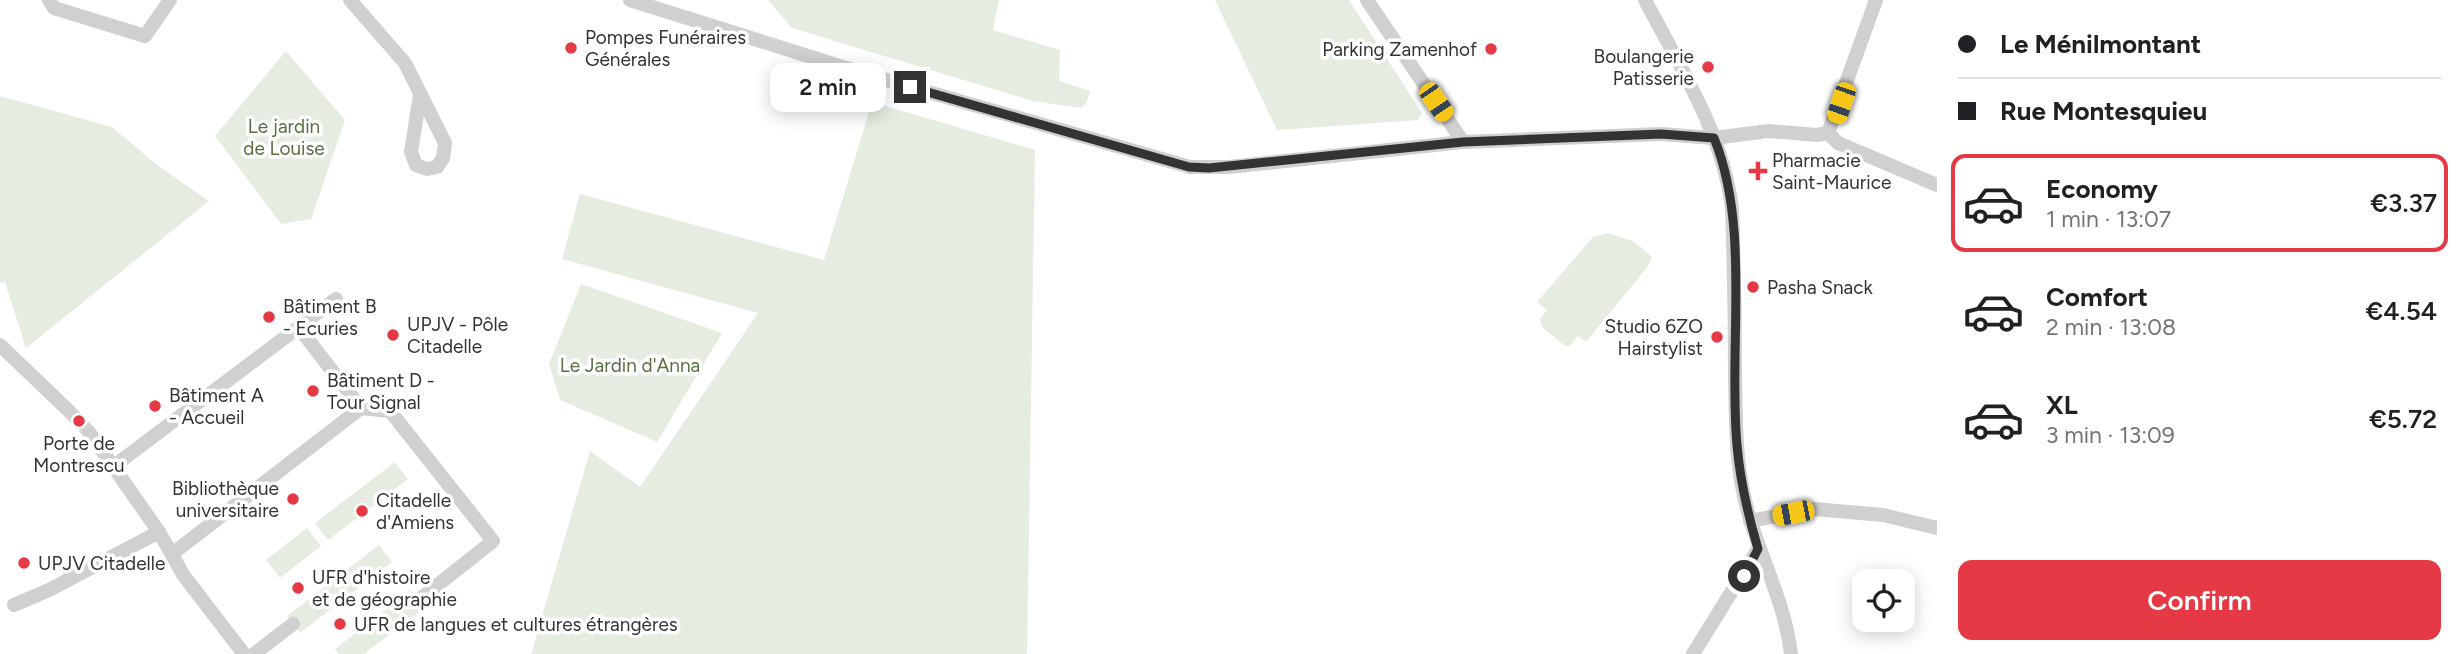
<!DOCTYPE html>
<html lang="en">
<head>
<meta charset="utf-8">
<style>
  body { margin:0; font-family:Figtree,sans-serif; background:#f6f6f6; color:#202124; height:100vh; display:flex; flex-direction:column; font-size:26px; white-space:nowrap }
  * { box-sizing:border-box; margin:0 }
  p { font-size:23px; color:#757577 }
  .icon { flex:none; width:38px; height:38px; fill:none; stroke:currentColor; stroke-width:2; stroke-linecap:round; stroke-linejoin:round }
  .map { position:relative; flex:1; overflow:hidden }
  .details { display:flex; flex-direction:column; background:#fff; width:525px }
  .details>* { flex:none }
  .guide { display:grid; align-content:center; height:154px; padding:0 21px; background:#fff }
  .controls { position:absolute; left:1852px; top:569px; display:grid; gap:14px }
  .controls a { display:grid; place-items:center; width:63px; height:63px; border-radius:14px; background:#fff; box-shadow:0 4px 18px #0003; font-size:35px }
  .end { position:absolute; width:32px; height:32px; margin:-16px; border:9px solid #333; background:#fff; box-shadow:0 0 0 4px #fff }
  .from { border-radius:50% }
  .bubble { position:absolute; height:49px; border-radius:14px; background:#fff; box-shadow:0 4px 18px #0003; font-size:23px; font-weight:600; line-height:49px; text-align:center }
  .car { position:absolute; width:21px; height:42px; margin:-21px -10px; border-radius:9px; box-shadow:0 0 5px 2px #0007; background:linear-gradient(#f5c518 24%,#345 0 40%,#f5c518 0 76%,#345 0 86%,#f5c518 0) }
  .guide b { display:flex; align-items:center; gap:24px; height:66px; font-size:26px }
  .guide b+b { border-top:2px solid #e0e0e0 }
  .guide i { width:18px; height:18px; background:#202124 }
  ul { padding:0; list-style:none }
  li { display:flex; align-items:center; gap:21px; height:98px; margin:0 14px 10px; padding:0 7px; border:4px solid transparent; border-radius:14px }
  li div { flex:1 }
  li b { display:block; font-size:26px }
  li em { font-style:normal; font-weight:600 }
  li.on { border-color:#e63946 }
  li>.icon { width:63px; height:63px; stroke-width:1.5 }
  .button { display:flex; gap:14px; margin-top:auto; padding:14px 21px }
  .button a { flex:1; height:80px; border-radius:14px; background:#e63946; color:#fff; font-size:28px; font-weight:600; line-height:80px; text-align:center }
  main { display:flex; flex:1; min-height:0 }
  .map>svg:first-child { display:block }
</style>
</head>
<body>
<main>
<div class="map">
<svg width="1937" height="654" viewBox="0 0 1937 654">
  <rect width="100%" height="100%" fill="#fff"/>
  <g fill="#e6ecdf">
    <polygon points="768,0 999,0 993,30 1060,50 1059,81 1090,91 1086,103 1081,108 1033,101 792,28"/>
    <polygon points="1215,0 1349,0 1422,113 1418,120 1277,130"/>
    <polygon points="286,51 345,120 311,219 281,224 215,136"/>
    <polygon points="0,96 112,127 157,165 209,201 26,348 5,282 0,283"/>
    <polygon points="872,102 1035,150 1027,654 531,654 590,451 640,487 758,313 562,259 580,194 824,260"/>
    <polygon points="1608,233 1633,241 1652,257 1649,265 1586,342 1578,336 1570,346 1565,346 1542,327 1540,319 1547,310 1537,302 1593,237"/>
    <polygon points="581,284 722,333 657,442 560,400 549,364"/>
    <polygon points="395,462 408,479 328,540 315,523"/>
    <polygon points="307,528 321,546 280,578 266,560"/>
    <polygon points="379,545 392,562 300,633 287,616"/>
    <polygon points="411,590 426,607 364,654 339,654 335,649"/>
  </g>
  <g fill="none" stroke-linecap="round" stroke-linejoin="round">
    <polyline stroke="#d6d6d6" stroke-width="14" stroke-dasharray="14 7" stroke-linecap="butt" points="69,411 89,432"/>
    <g stroke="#d0d0d0" stroke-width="14">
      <polyline points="49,0 54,8 145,36 170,0"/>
      <polyline points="350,0 405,63 445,143 443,158 437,167 427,169 416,165 411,152 420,95"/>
      <polyline points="630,0 862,73 1190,167 1229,167 1463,142"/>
      <polyline points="1367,0 1463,142 1661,134 1714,138 1768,131 1817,135 1828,133"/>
      <path d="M1645,0C1680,67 1723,133 1732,209C1734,264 1735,319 1735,375C1736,413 1735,453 1743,491C1754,548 1784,595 1791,654"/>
      <polyline points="1828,133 1876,0"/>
      <polyline points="1828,133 1838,143 1937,185"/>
      <polyline points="0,345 69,411"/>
      <polyline points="361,408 390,411 493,541 420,599"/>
      <polyline points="89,432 159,532 184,576 244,654"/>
      <polyline points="114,466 336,299"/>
      <polyline points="1750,521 1814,509 1883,515 1937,528"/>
      <polyline points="172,554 361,408 299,328"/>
      <polyline points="14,605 49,590 159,532"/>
      <polyline points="254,654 293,624"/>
      <polyline points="1693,654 1758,549"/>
    </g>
  </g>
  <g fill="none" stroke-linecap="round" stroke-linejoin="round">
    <path stroke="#333" stroke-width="9" d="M910,87L1189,167L1209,168L1463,142L1661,134L1714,138C1751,228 1728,348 1737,445C1740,481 1748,515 1758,549L1744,576"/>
  </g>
  <g fill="#e63946" stroke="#fff" stroke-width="2.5">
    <circle cx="571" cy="48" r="7"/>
    <circle cx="1491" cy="49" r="7"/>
    <circle cx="1708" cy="67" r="7"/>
    <path d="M1754.5 160.5h7v7h7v7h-7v7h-7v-7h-7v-7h7z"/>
    <circle cx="1753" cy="287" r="7"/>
    <circle cx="269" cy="317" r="7"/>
    <circle cx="393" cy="335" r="7"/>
    <circle cx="1717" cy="337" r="7"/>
    <circle cx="313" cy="391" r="7"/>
    <circle cx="155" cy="406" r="7"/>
    <circle cx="79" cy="421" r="7"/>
    <circle cx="293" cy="499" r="7"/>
    <circle cx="362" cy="511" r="7"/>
    <circle cx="24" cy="563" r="7"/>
    <circle cx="298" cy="588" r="7"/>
    <circle cx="340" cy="624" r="7"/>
  </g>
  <g text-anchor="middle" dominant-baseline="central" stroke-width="7" stroke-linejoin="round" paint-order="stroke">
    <g font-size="19" fill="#333" stroke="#fff" text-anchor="start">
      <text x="585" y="37">Pompes Funéraires<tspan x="585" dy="22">Générales</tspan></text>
      <text x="1477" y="49" text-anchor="end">Parking Zamenhof</text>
      <text x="1694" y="56" text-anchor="end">Boulangerie<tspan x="1694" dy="22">Patisserie</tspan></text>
      <text x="1772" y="160">Pharmacie<tspan x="1772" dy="22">Saint-Maurice</tspan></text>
      <text x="1767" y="287">Pasha Snack</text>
      <text x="283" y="306">Bâtiment B<tspan x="283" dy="22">- Ecuries</tspan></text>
      <text x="407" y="324">UPJV - Pôle<tspan x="407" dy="22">Citadelle</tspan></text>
      <text x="1703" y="326" text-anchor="end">Studio 6ZO<tspan x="1703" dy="22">Hairstylist</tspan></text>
      <text x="327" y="380">Bâtiment D -<tspan x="327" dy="22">Tour Signal</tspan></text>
      <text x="169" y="395">Bâtiment A<tspan x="169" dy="22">- Accueil</tspan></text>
      <text x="79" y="443" text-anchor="middle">Porte de<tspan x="79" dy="22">Montrescu</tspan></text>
      <text x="279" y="488" text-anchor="end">Bibliothèque<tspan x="279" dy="22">universitaire</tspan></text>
      <text x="376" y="500">Citadelle<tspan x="376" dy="22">d'Amiens</tspan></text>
      <text x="38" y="563">UPJV Citadelle</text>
      <text x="312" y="577">UFR d'histoire<tspan x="312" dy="22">et de géographie</tspan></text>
      <text x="354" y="624">UFR de langues et cultures étrangères</text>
    </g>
    <g font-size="19" fill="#56703f" stroke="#fff">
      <text x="284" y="126">Le jardin<tspan x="284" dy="22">de Louise</tspan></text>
      <text x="630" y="365">Le Jardin d'Anna</text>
    </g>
  </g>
</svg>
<div class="controls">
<a><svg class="icon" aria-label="locate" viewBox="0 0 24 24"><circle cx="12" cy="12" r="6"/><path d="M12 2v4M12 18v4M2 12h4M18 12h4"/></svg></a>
</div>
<i class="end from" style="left:1744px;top:576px"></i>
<i class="end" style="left:910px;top:87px"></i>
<div class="bubble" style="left:770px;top:63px;width:116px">2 min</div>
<i class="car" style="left:1436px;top:102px;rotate:146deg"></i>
<i class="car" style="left:1841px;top:103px;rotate:199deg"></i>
<i class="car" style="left:1793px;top:513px;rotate:259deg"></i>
</div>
<section class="details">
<div class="guide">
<b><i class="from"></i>Le Ménilmontant</b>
<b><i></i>Rue Montesquieu</b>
</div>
<ul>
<li class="on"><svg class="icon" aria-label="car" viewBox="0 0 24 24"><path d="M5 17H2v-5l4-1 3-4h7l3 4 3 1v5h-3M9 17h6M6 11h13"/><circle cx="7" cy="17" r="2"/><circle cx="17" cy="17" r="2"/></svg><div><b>Economy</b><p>1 min · 13:07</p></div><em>€3.37</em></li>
<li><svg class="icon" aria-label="car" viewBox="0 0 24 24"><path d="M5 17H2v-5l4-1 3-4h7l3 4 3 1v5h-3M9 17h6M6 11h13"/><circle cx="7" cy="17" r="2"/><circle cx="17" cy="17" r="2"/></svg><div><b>Comfort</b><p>2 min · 13:08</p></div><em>€4.54</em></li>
<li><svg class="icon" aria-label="car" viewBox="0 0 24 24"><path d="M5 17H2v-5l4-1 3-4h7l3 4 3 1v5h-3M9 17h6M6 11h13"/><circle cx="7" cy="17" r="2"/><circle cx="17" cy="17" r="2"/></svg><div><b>XL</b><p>3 min · 13:09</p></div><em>€5.72</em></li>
</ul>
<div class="button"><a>Confirm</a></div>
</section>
</main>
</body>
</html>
